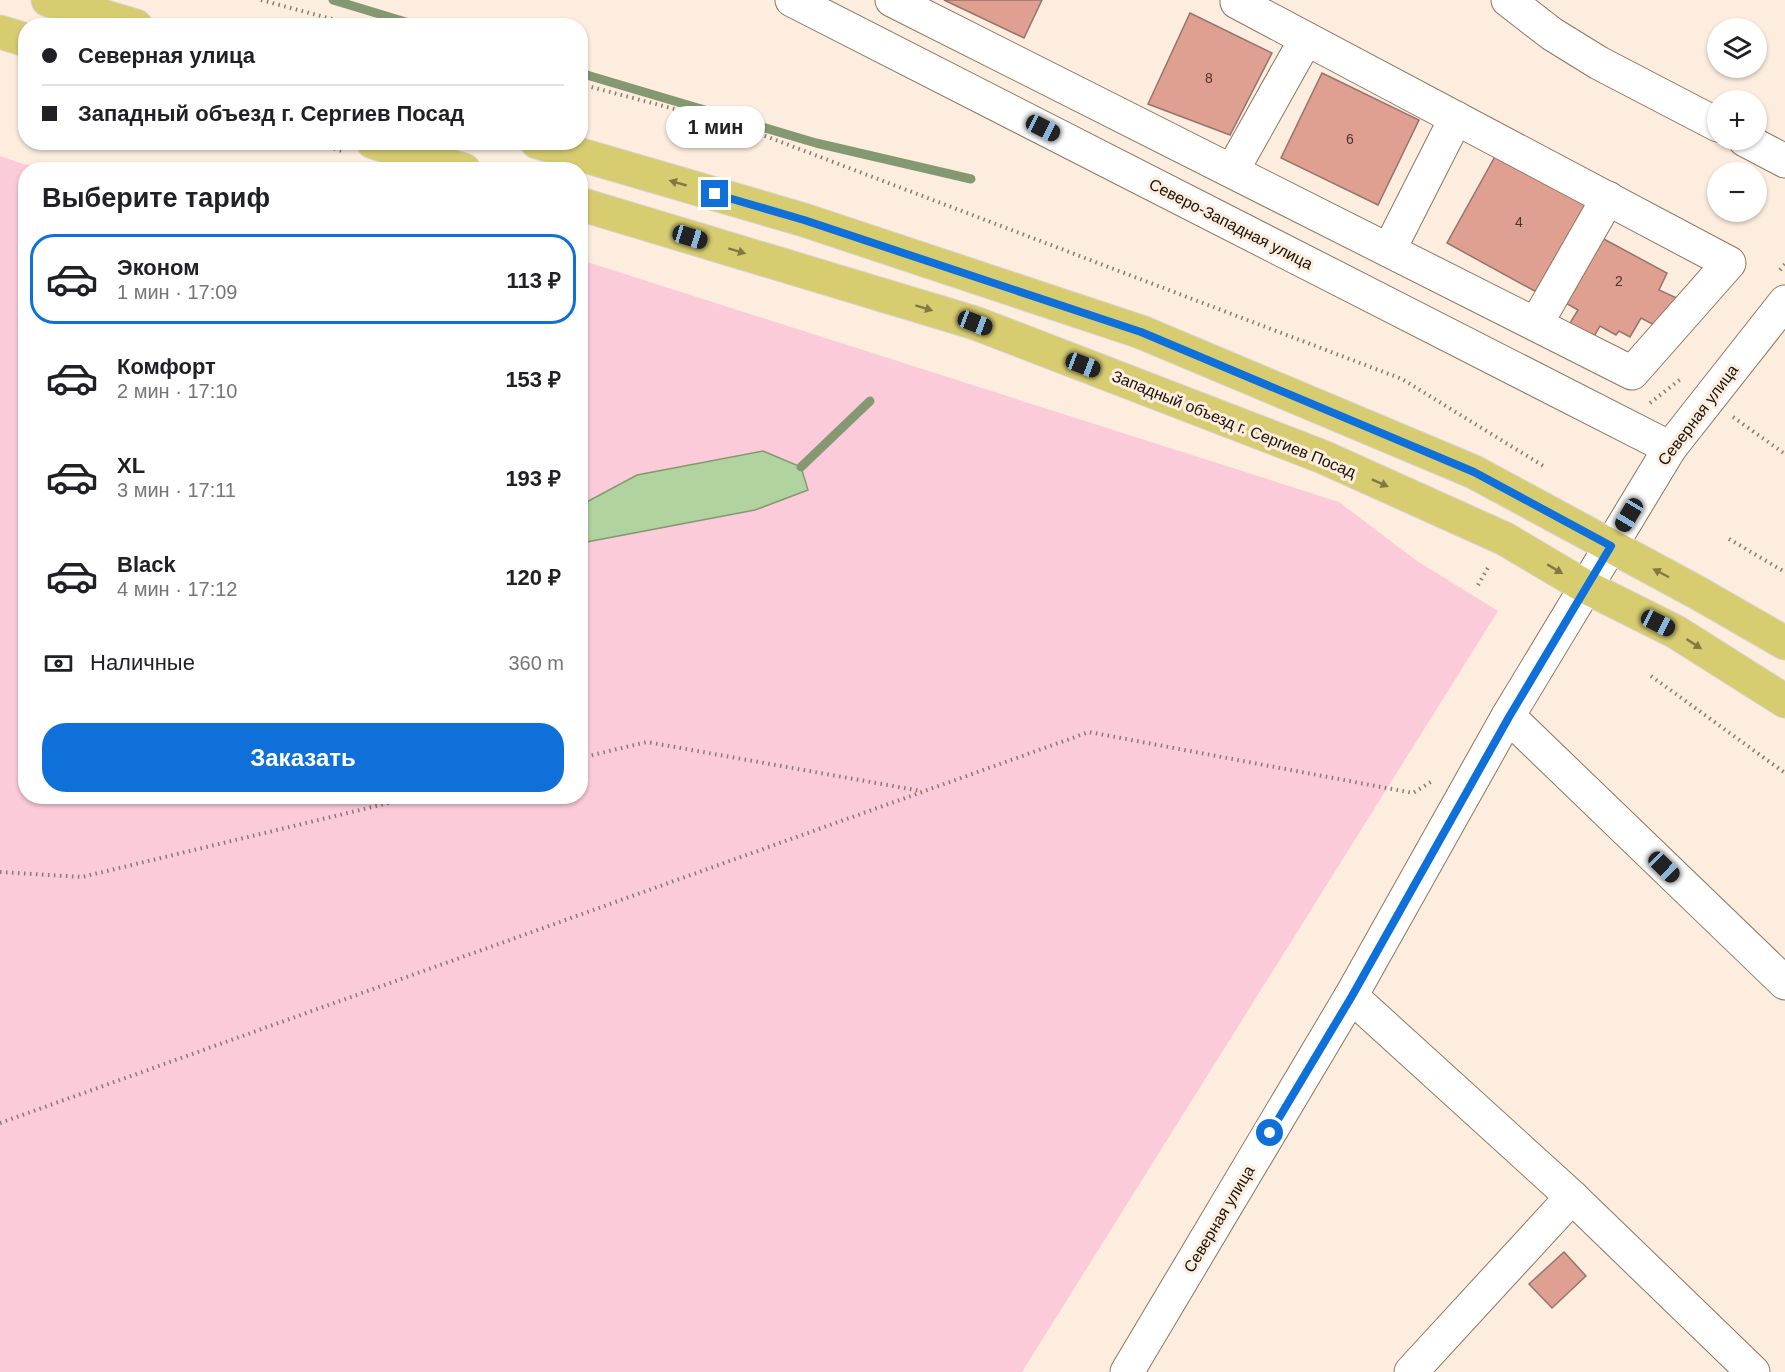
<!DOCTYPE html>
<html lang="ru">
<head>
<meta charset="utf-8">
<style>
  body { margin:0; font-family:Arial,sans-serif; background:#f6f6f6; color:#202124; height:100vh; display:flex; flex-direction:column; font-size:22px; white-space:nowrap }
  * { box-sizing:border-box; margin:0 }
  p { font-size:20px; color:#757577 }
  .icon { flex:none; width:33px; height:33px; fill:none; stroke:currentColor; stroke-width:2; stroke-linecap:round; stroke-linejoin:round }
  .map { position:relative; flex:1; overflow:hidden }
  .panel { position:absolute; left:18px; top:162px; width:570px; height:642px; display:flex; flex-direction:column; background:#fff; border-radius:24px; box-shadow:0 2px 4px #0004 }
  .panel>* { flex:none }
  .banner { position:absolute; left:18px; top:18px; width:570px; height:132px; border-radius:24px; box-shadow:0 2px 4px #0004; display:grid; align-content:center; height:132px; padding:0 24px; background:#fff }
  .controls { position:absolute; left:1707px; top:18px; display:grid; gap:12px }
  .controls a { display:grid; place-items:center; width:60px; height:60px; border-radius:50%; background:#fff; box-shadow:0 2px 4px #0004; font-size:30px }
  .end { position:absolute; width:27px; height:27px; margin:-14px; border:8px solid #0f70d9; background:#fff; box-shadow:0 0 0 3px #fff }
  .from { border-radius:50% }
  .bubble { position:absolute; height:42px; border-radius:21px; background:#fff; box-shadow:0 2px 4px #0004; font-size:20px; font-weight:600; line-height:42px; text-align:center }
  .car { position:absolute; width:18px; height:36px; margin:-18px -9px; border-radius:8px; box-shadow:0 0 4px 2px #0007; background:linear-gradient(#222 24%,#8ab4d8 0 40%,#222 0 76%,#8ab4d8 0 86%,#222 0) }
  .banner b { display:flex; align-items:center; gap:21px; height:57px; font-size:22px }
  .banner b+b { border-top:2px solid #e0e0e0 }
  .banner i { width:15px; height:15px; background:#202124 }
  ul { padding:0; list-style:none }
  li { display:flex; align-items:center; gap:18px; height:90px; margin:0 12px 9px; padding:0 12px; border:3px solid transparent; border-radius:24px }
  li div { flex:1 }
  li b { display:block; font-size:22px }
  li em { font-style:normal; font-weight:600 }
  li.selected { border-color:#0f70d9 }
  li>.icon { width:54px; height:54px; stroke-width:1.5 }
  h2 { padding:0 24px; font-size:27px; line-height:72px }
  .pay { display:flex; align-items:center; gap:15px; height:66px; padding:0 24px; font-size:22px }
  .pay p { margin-inline-start:auto }
  .button { display:flex; gap:12px; margin-top:auto; padding:12px 24px }
  .button a { flex:1; height:69px; border-radius:24px; background:#0f70d9; color:#fff; font-size:24px; font-weight:600; line-height:69px; text-align:center }
  .map>svg:first-child { display:block }
</style>
</head>
<body>
<div class="map">
<svg width="1785" height="1372" viewBox="0 0 1785 1372">
  <rect width="100%" height="100%" fill="#fdedde"/>
  <polygon fill="#fbcbd9" points="0,156 23,164 55,169 26,170 26,796 580,796 581,260 1339,502 1417,561 1498,611 1022,1372 0,1372"/>
  <polygon fill="#b1d39f" stroke="#849972" stroke-width="1.5" points="763,451 801,467 808,490 755,510 581,543 581,505 637,475"/>
  <g fill="none" stroke-linecap="round" stroke-linejoin="round">
    <g stroke="#849972" stroke-width="9">
      <polyline points="333,0 419,26"/>
      <polyline points="580,73 816,143 971,179"/>
      <polyline points="801,467 870,401"/>
    </g>
  </g>
  <g fill="#df9f91" stroke="#96746d" stroke-width="1.5">
    <polygon points="944,0 1042,0 1024,38"/>
    <polygon points="1190,13 1272,53 1230,135 1148,104"/>
    <polygon points="1322,73 1419,120 1378,205 1281,158"/>
    <polygon points="1497,153 1589,201 1540,294 1447,243"/>
    <polygon points="1600,237 1667,273 1659,290 1679,299 1662,329 1641,318 1630,337 1619,331 1616,335 1600,326 1591,342 1567,328 1578,310 1564,302"/>
    <polygon points="1564,1252 1586,1276 1552,1308 1529,1284"/>
  </g>
  <g fill="none" stroke-linecap="round" stroke-linejoin="round">
    <defs>
      <g id="minor">
        <polyline points="792,0 1670,448"/>
        <polyline points="892,0 1632,373 1729,263 1237,2"/>
        <polyline points="1508,0 1552,34 1599,63 1718,125"/>
        <polyline points="1745,140 1785,161"/>
        <polyline points="1232,171 1306,39"/>
        <polyline points="1389,250 1456,118"/>
        <polyline points="1536,324 1608,198"/>
        <polyline points="1508,716 1785,983"/>
        <polyline points="1351,996 1572,1197 1753,1372"/>
        <polyline points="1127,1372 1351,996 1508,716 1670,448 1785,302"/>
        <polyline points="1411,1372 1572,1197"/>
      </g>
      <g id="major">
        <polyline points="48,0 136,26"/>
        <polyline points="0,32 26,40"/>
        <polyline points="373,142 464,170"/>
        <polyline points="537,142 804,220 1141,332 1474,472 1698,593 1785,643"/>
        <polyline points="580,204 975,323 1323,457 1505,539 1586,587 1676,632 1785,701"/>
      </g>
    </defs>
    <use href="#minor" stroke="#8e765f" stroke-width="35"/>
    <use href="#major" stroke="#d6d4d3" stroke-width="35"/>
    <g stroke="#887c70" stroke-width="4" stroke-dasharray="1.5 4.5" stroke-linecap="butt">
      <polyline points="261,0 358,26"/>
      <polyline points="580,84 739,126 1402,379 1545,467"/>
      <polyline points="311,142 342,151"/>
      <polyline points="1780,270 1785,264"/>
      <polyline points="1650,403 1682,378"/>
      <polyline points="1733,417 1785,454"/>
      <polyline points="1729,539 1785,572"/>
      <polyline points="1478,585 1489,566"/>
      <polyline points="1651,676 1785,773"/>
      <polyline points="580,758 647,742 921,791"/>
      <polyline points="0,872 82,877 418,796"/>
      <polyline points="0,1123 1089,732 1413,793 1434,780"/>
    </g>
    <use href="#minor" stroke="#fff" stroke-width="33"/>
    <use href="#major" stroke="#d8cc71" stroke-width="33"/>
  </g>
  <defs><path id="oneway-solid" d="M-6-.8H1V-3.2L6.5 0L1 3.2V.8H-6Z" transform="scale(1.5)"/></defs>
  <g fill="#837842">
    <use href="#oneway-solid" transform="translate(678 183) rotate(-164)"/>
    <use href="#oneway-solid" transform="translate(737 251) rotate(17)"/>
    <use href="#oneway-solid" transform="translate(924 308) rotate(17)"/>
    <use href="#oneway-solid" transform="translate(1380 483) rotate(24)"/>
    <use href="#oneway-solid" transform="translate(1555 569) rotate(31)"/>
    <use href="#oneway-solid" transform="translate(1661 573) rotate(-152)"/>
    <use href="#oneway-solid" transform="translate(1694 644) rotate(33)"/>
  </g>
  <g fill="none" stroke-linecap="round" stroke-linejoin="round">
    <polyline stroke="#0f70d9" stroke-width="8" points="715,194 804,220 1141,332 1474,472 1611,546 1509,717 1352,996 1270,1133"/>
  </g>
  <g text-anchor="middle" dominant-baseline="central" stroke-width="6" stroke-linejoin="round" paint-order="stroke">
    <g font-size="14" fill="#4c352b">
      <text x="1209" y="78">8</text>
      <text x="1350" y="139">6</text>
      <text x="1519" y="222">4</text>
      <text x="1619" y="281">2</text>
    </g>
    <g font-size="16" fill="#1b1209" stroke="#fdedde">
      <text transform="translate(1231 224) rotate(27)">Северо-Западная улица</text>
      <text transform="translate(1698 415) rotate(-53)">Северная улица</text>
      <text transform="translate(1234 424) rotate(22)">Западный объезд г. Сергиев Посад</text>
      <text transform="translate(1219 1219) rotate(-59)">Северная улица</text>
    </g>
  </g>
</svg>
<div class="controls">
<a><svg class="icon" aria-label="layers" viewBox="0 0 24 24"><path d="M12 4l9 5-9 5-9-5zM3 14l9 5 9-5"/></svg></a>
<a>+</a>
<a>−</a>
</div>
<i class="end from" style="left:1270px;top:1133px"></i>
<i class="end" style="left:715px;top:194px"></i>
<div class="bubble" style="left:666px;top:106px;width:99px">1 мин</div>
<i class="car" style="left:1043px;top:128px;rotate:117deg"></i>
<i class="car" style="left:690px;top:237px;rotate:107deg"></i>
<i class="car" style="left:975px;top:323px;rotate:111deg"></i>
<i class="car" style="left:1083px;top:365px;rotate:111deg"></i>
<i class="car" style="left:1629px;top:515px;rotate:211deg"></i>
<i class="car" style="left:1658px;top:623px;rotate:117deg"></i>
<i class="car" style="left:1664px;top:867px;rotate:134deg"></i>
<div class="banner">
<b><i class="from"></i>Северная улица</b>
<b><i></i>Западный объезд г. Сергиев Посад</b>
</div>
<section class="panel">
<h2>Выберите тариф</h2>
<ul>
<li class="selected"><svg class="icon" aria-label="car" viewBox="0 0 24 24"><path d="M5 17H2v-5l4-1 3-4h7l3 4 3 1v5h-3M9 17h6M6 11h13"/><circle cx="7" cy="17" r="2"/><circle cx="17" cy="17" r="2"/></svg><div><b>Эконом</b><p>1 мин · 17:09</p></div><em>113 ₽</em></li>
<li><svg class="icon" aria-label="car" viewBox="0 0 24 24"><path d="M5 17H2v-5l4-1 3-4h7l3 4 3 1v5h-3M9 17h6M6 11h13"/><circle cx="7" cy="17" r="2"/><circle cx="17" cy="17" r="2"/></svg><div><b>Комфорт</b><p>2 мин · 17:10</p></div><em>153 ₽</em></li>
<li><svg class="icon" aria-label="car" viewBox="0 0 24 24"><path d="M5 17H2v-5l4-1 3-4h7l3 4 3 1v5h-3M9 17h6M6 11h13"/><circle cx="7" cy="17" r="2"/><circle cx="17" cy="17" r="2"/></svg><div><b>XL</b><p>3 мин · 17:11</p></div><em>193 ₽</em></li>
<li><svg class="icon" aria-label="car" viewBox="0 0 24 24"><path d="M5 17H2v-5l4-1 3-4h7l3 4 3 1v5h-3M9 17h6M6 11h13"/><circle cx="7" cy="17" r="2"/><circle cx="17" cy="17" r="2"/></svg><div><b>Black</b><p>4 мин · 17:12</p></div><em>120 ₽</em></li>
</ul>
<div class="pay"><svg class="icon" aria-label="cash" viewBox="0 0 24 24"><path d="M3 7h18v10H3z"/><circle cx="12" cy="12" r="2"/></svg>Наличные<p>360 m</p></div>
<div class="button"><a>Заказать</a></div>
</section>
</div>
</body>
</html>
